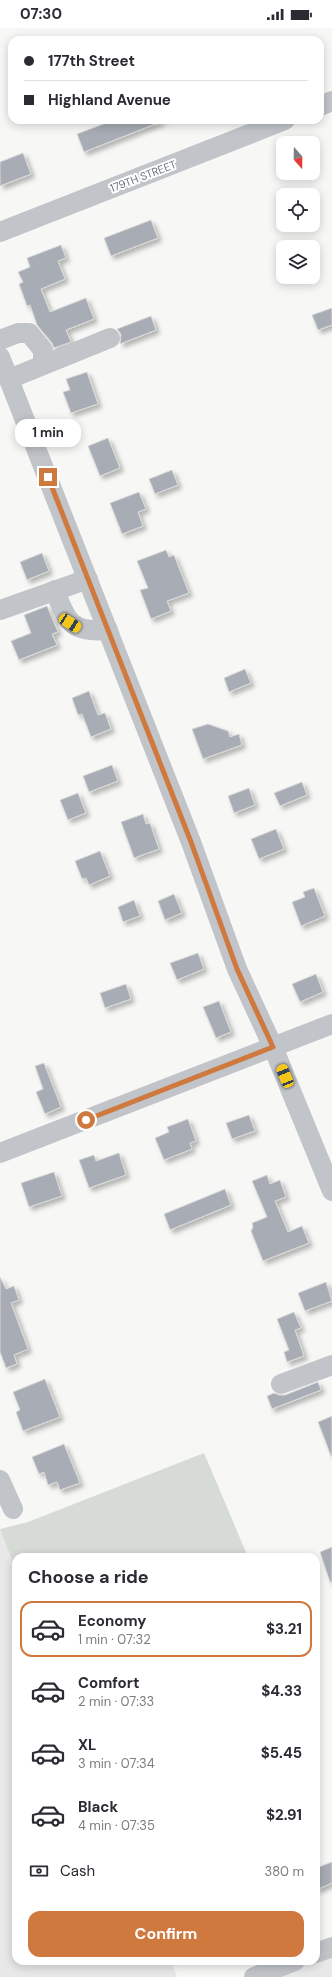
<!DOCTYPE html>
<html lang="en">
<head>
<meta charset="utf-8">
<style>
  body { margin:0; font-family:"DM Sans",sans-serif; background:#f2f2f3; color:#2b2b33; height:100vh; display:flex; flex-direction:column; font-size:15px; white-space:nowrap }
  * { box-sizing:border-box; margin:0 }
  p { font-size:13px; color:#7c7c81 }
  .icon { flex:none; width:22px; height:22px; fill:none; stroke:currentColor; stroke-width:2; stroke-linecap:round; stroke-linejoin:round }
  .map { position:relative; flex:1; overflow:hidden }
  .panel { position:absolute; left:12px; top:1525px; width:308px; height:412px; display:flex; flex-direction:column; background:#fff; border-radius:12px; box-shadow:0 2px 10px #0003 }
  .panel>* { flex:none }
  .hud { position:absolute; left:8px; top:8px; width:316px; height:88px; border-radius:12px; box-shadow:0 2px 10px #0003; display:grid; align-content:center; height:88px; padding:0 16px; background:#fff }
  .needle { width:26px; rotate:160deg }
  .fabs { position:absolute; left:276px; top:108px; display:grid; gap:8px }
  .fabs a { display:grid; place-items:center; width:44px; height:44px; border-radius:8px; background:#fff; box-shadow:0 2px 10px #0003; font-size:20px }
  .end { position:absolute; width:18px; height:18px; margin:-9px; border:5px solid #cf793e; background:#fff; box-shadow:0 0 0 2px #fff }
  .from { border-radius:50% }
  .bubble { position:absolute; height:28px; border-radius:12px; background:#fff; box-shadow:0 2px 10px #0003; font-size:13px; font-weight:700; line-height:28px; text-align:center }
  .car { position:absolute; width:12px; height:24px; margin:-12px -6px; border-radius:5px; box-shadow:0 0 3px 1px #0007; background:linear-gradient(#f5c518 24%,#345 0 40%,#f5c518 0 76%,#345 0 86%,#f5c518 0) }
  .hud b { display:flex; align-items:center; gap:14px; height:38px; font-size:15px }
  .hud b+b { border-top:1px solid #e1e1e2 }
  .hud i { width:10px; height:10px; background:#2b2b33 }
  ul { padding:0; list-style:none }
  li { display:flex; align-items:center; gap:12px; height:56px; margin:0 8px 6px; padding:0 8px; border:2px solid transparent; border-radius:12px }
  li div { flex:1 }
  li b { display:block; font-size:15px }
  li em { font-style:normal; font-weight:700 }
  li.current { border-color:#cf793e }
  li>.icon { width:36px; height:36px; stroke-width:1.5 }
  h2 { padding:0 16px; font-size:18px; line-height:48px }
  .pay { display:flex; align-items:center; gap:10px; height:44px; padding:0 16px; font-size:15px }
  .pay p { margin-inline-start:auto }
  .action { display:flex; gap:8px; margin-top:auto; padding:8px 16px }
  .action a { flex:1; height:46px; border-radius:12px; background:#cf793e; color:#fff; font-size:16px; font-weight:700; line-height:46px; text-align:center }
  .status { display:flex; justify-content:space-between; align-items:center; height:28px; padding:0 20px; background:#fff; direction:ltr }
  .status svg { height:11px; fill:currentColor }
  .map>svg:first-child { display:block }
</style>
</head>
<body>
<div class="status"><b>07:30</b><svg viewBox="0 0 49 12"><path d="M0 12V9h3v3zM5 12V6h3v6zM10 12V3h3v9zM15 12V0h3v12zM26 1h20v11H26zM47 4h2v5h-2z"/></svg></div>
<div class="map">
<svg width="332" height="1949" viewBox="0 0 332 1949">
  <defs>
    <filter id="shadow"><feDropShadow dx="3.5" dy="3.5" stdDeviation="2" flood-color="#0004"/></filter>
  </defs>
  <rect width="100%" height="100%" fill="#f7f8f5"/>
  <g fill="#e8e8e9">
    <polygon points="0,1501 16,1542 16,1933 171,1933 177,1949 0,1949"/>
    <polygon points="332,1926 332,1949 272,1949 313,1933"/>
  </g>
  <polygon fill="#d6dcd5" points="204,1425 248,1529 16,1529 16,1542 0,1501 28,1494"/>
  <g fill="#a8adb5" stroke="#d9d9d8" filter="url(#shadow)">
    <polygon points="114,92 163,92 163,93 84,124 77,106"/>
    <polygon points="23,125 31,146 0,158 0,134"/>
    <polygon points="151,192 158,210 111,228 104,210"/>
    <polygon points="61,217 66,230 58,233 65,251 41,261 50,284 86,270 94,291 66,302 71,314 54,320 52,315 37,297 30,277 27,278 19,256 23,254 18,244 30,239 27,230"/>
    <polygon points="332,280 332,297 318,302 312,287"/>
    <polygon points="151,288 156,302 120,316 121,306 117,301"/>
    <polygon points="87,344 98,376 71,385 63,364 70,362 66,351"/>
    <polygon points="108,410 120,440 100,448 88,418"/>
    <polygon points="172,442 178,457 155,466 149,451"/>
    <polygon points="139,464 146,481 138,484 143,498 122,506 110,475"/>
    <polygon points="166,522 169,529 174,527 189,565 167,573 171,583 151,591 140,562 148,560 137,533"/>
    <polygon points="42,525 49,543 27,552 20,534"/>
    <polygon points="47,578 58,604 52,606 57,617 19,632 11,613 31,605 24,587"/>
    <polygon points="245,641 251,655 229,664 224,650"/>
    <polygon points="89,663 98,687 105,685 111,701 91,709 82,686 78,687 72,670"/>
    <polygon points="208,696 228,703 230,709 239,706 242,717 203,731 192,701"/>
    <polygon points="112,737 118,753 89,764 83,748"/>
    <polygon points="302,754 307,767 280,778 274,765"/>
    <polygon points="249,760 255,777 234,785 228,768"/>
    <polygon points="78,765 86,785 68,792 60,772"/>
    <polygon points="143,786 146,796 150,795 159,821 134,830 121,794"/>
    <polygon points="276,801 284,821 259,831 251,811"/>
    <polygon points="100,823 110,848 89,857 86,850 82,851 75,833"/>
    <polygon points="314,860 325,888 301,898 292,874 305,869 303,864"/>
    <polygon points="174,866 182,885 165,892 158,873"/>
    <polygon points="134,872 140,888 123,894 118,879"/>
    <polygon points="198,925 204,941 177,952 170,935"/>
    <polygon points="316,946 323,964 300,974 292,956"/>
    <polygon points="126,956 131,971 105,980 100,965"/>
    <polygon points="219,973 231,1004 216,1010 203,979"/>
    <polygon points="44,1035 61,1079 45,1086 36,1064 43,1061 35,1038"/>
    <polygon points="249,1087 255,1103 232,1111 226,1095"/>
    <polygon points="188,1091 196,1113 190,1115 192,1121 164,1132 155,1110 169,1104 167,1099"/>
    <polygon points="119,1125 126,1147 89,1160 79,1132 94,1127 96,1133"/>
    <polygon points="54,1144 62,1168 29,1179 21,1155"/>
    <polygon points="267,1147 270,1156 280,1152 286,1169 275,1173 288,1204 302,1198 309,1215 263,1233 251,1203 253,1199 252,1195 267,1189 252,1153"/>
    <polygon points="225,1161 231,1177 170,1202 164,1186"/>
    <polygon points="0,1249 6,1261 14,1258 19,1272 11,1275 28,1321 14,1327 17,1336 6,1340 0,1324"/>
    <polygon points="326,1254 332,1273 305,1283 298,1265"/>
    <polygon points="294,1284 301,1300 295,1302 304,1328 287,1334 284,1324 289,1322 277,1291"/>
    <polygon points="45,1351 60,1389 23,1403 16,1384 20,1382 13,1364"/>
    <polygon points="318,1354 321,1362 272,1381 267,1368 274,1365 279,1367 285,1367"/>
    <polygon points="332,1388 332,1428 331,1428 318,1394"/>
    <polygon points="64,1416 80,1455 60,1462 57,1454 48,1457 44,1444 39,1446 32,1429"/>
    <polygon points="332,1519 332,1554 330,1554 320,1524"/>
    <polygon points="332,1834 332,1855 316,1862 316,1840"/>
  </g>
  <g fill="none" stroke-linecap="round" stroke-linejoin="round">
    <g stroke="#c1c4c8" stroke-width="20">
      <polyline points="320,78 332,73"/>
      <polyline points="0,204 285,92"/>
      <polyline points="0,312 18,305 29,305 43,322 43,337"/>
      <polyline points="0,329 191,814 237,941 273,1019 332,1163"/>
      <polyline points="9,351 110,310"/>
      <path d="M55,562C66,594 72,605 108,602"/>
      <polyline points="0,582 88,551"/>
      <polyline points="0,1125 332,996"/>
      <polyline points="281,1356 332,1337"/>
      <polyline points="0,1452 13,1481"/>
      <polyline points="316,1925 332,1919"/>
      <polyline points="254,1949 295,1933"/>
    </g>
  </g>
  <g fill="none" stroke-linecap="round" stroke-linejoin="round">
    <polyline stroke="#cf793e" stroke-width="5" points="48,449 191,814 237,941 273,1019 86,1092"/>
  </g>
  <g text-anchor="middle" dominant-baseline="central" stroke-width="4" stroke-linejoin="round" paint-order="stroke">
    <g font-size="11" fill="#6a7383" stroke="#fff">
      <text transform="translate(143 148) rotate(-21)">179TH STREET</text>
    </g>
  </g>
</svg>
<div class="fabs">
<a><svg class="needle" viewBox="-14 -14 28 28"><path d="M0-13l5 13h-10z" fill="#e53935"/><path d="M0 13l5-13h-10z" fill="#7c7c81"/></svg></a>
<a><svg class="icon" aria-label="locate" viewBox="0 0 24 24"><circle cx="12" cy="12" r="6"/><path d="M12 2v4M12 18v4M2 12h4M18 12h4"/></svg></a>
<a><svg class="icon" aria-label="layers" viewBox="0 0 24 24"><path d="M12 4l9 5-9 5-9-5zM3 14l9 5 9-5"/></svg></a>
</div>
<i class="end from" style="left:86px;top:1092px"></i>
<i class="end" style="left:48px;top:449px"></i>
<div class="bubble" style="left:15px;top:391px;width:66px">1 min</div>
<i class="car" style="left:70px;top:595px;rotate:123deg"></i>
<i class="car" style="left:285px;top:1048px;rotate:338deg"></i>
<div class="hud">
<b><i class="from"></i>177th Street</b>
<b><i></i>Highland Avenue</b>
</div>
<section class="panel">
<h2>Choose a ride</h2>
<ul>
<li class="current"><svg class="icon" aria-label="car" viewBox="0 0 24 24"><path d="M5 17H2v-5l4-1 3-4h7l3 4 3 1v5h-3M9 17h6M6 11h13"/><circle cx="7" cy="17" r="2"/><circle cx="17" cy="17" r="2"/></svg><div><b>Economy</b><p>1 min · 07:32</p></div><em>$3.21</em></li>
<li><svg class="icon" aria-label="car" viewBox="0 0 24 24"><path d="M5 17H2v-5l4-1 3-4h7l3 4 3 1v5h-3M9 17h6M6 11h13"/><circle cx="7" cy="17" r="2"/><circle cx="17" cy="17" r="2"/></svg><div><b>Comfort</b><p>2 min · 07:33</p></div><em>$4.33</em></li>
<li><svg class="icon" aria-label="car" viewBox="0 0 24 24"><path d="M5 17H2v-5l4-1 3-4h7l3 4 3 1v5h-3M9 17h6M6 11h13"/><circle cx="7" cy="17" r="2"/><circle cx="17" cy="17" r="2"/></svg><div><b>XL</b><p>3 min · 07:34</p></div><em>$5.45</em></li>
<li><svg class="icon" aria-label="car" viewBox="0 0 24 24"><path d="M5 17H2v-5l4-1 3-4h7l3 4 3 1v5h-3M9 17h6M6 11h13"/><circle cx="7" cy="17" r="2"/><circle cx="17" cy="17" r="2"/></svg><div><b>Black</b><p>4 min · 07:35</p></div><em>$2.91</em></li>
</ul>
<div class="pay"><svg class="icon" aria-label="cash" viewBox="0 0 24 24"><path d="M3 7h18v10H3z"/><circle cx="12" cy="12" r="2"/></svg>Cash<p>380 m</p></div>
<div class="action"><a>Confirm</a></div>
</section>
</div>
</body>
</html>
